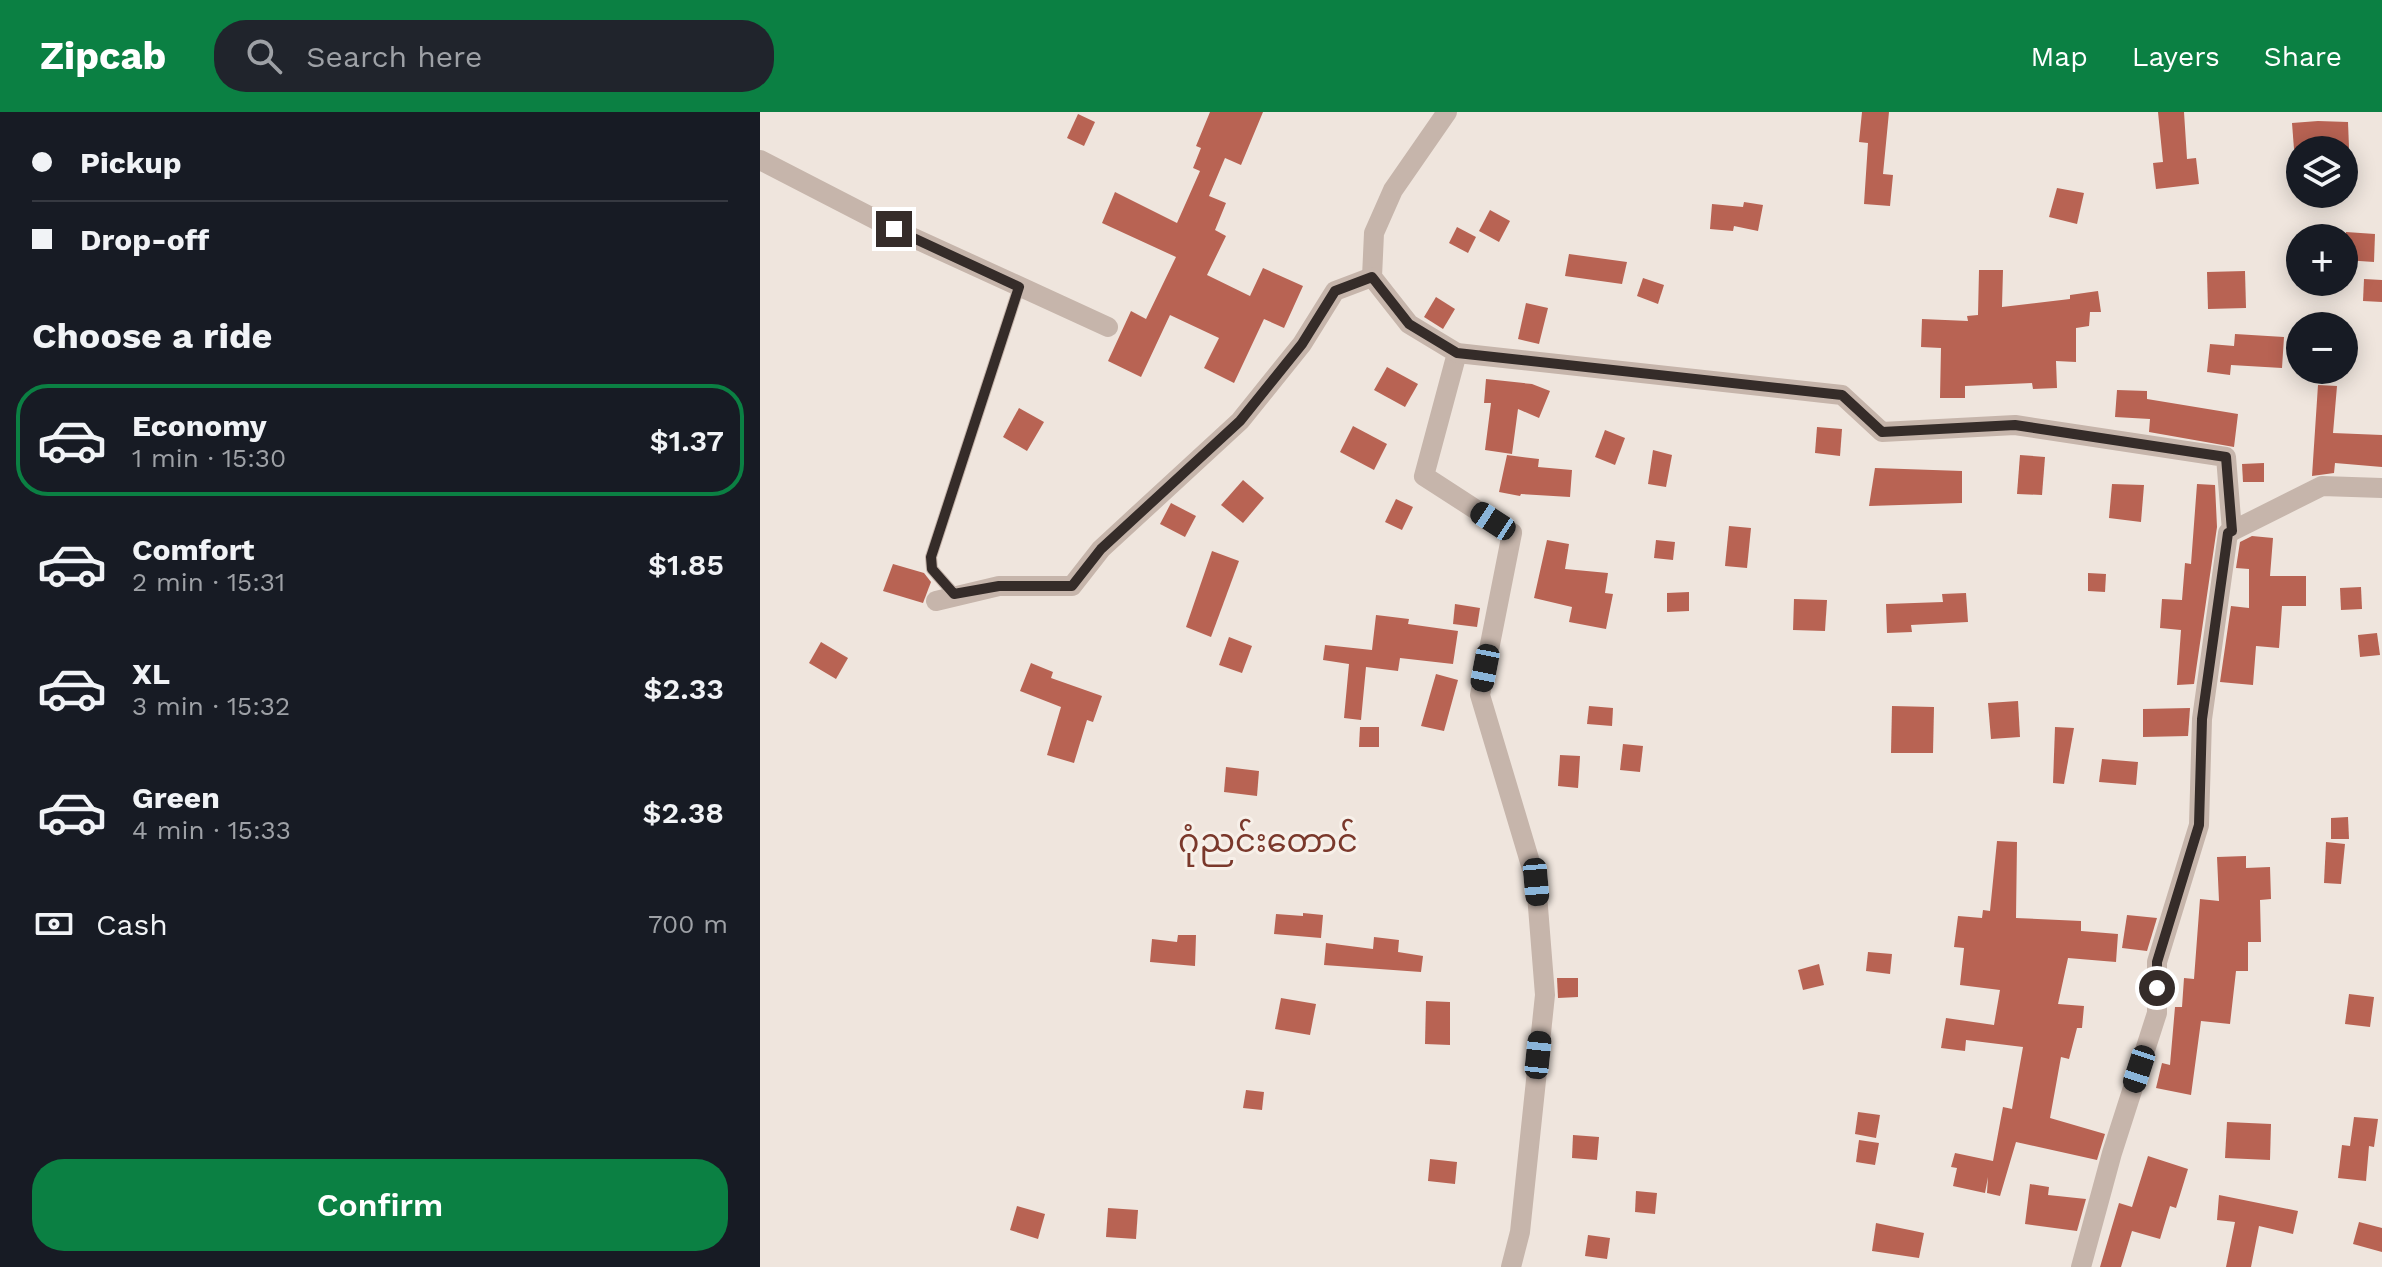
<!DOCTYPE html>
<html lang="en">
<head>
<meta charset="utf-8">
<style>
  body { margin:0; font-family:"Work Sans","Noto Sans Myanmar",sans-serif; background:#20242c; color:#f1f3f6; height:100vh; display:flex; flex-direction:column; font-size:30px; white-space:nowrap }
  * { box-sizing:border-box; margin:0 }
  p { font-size:26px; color:#9ea1a6 }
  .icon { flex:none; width:44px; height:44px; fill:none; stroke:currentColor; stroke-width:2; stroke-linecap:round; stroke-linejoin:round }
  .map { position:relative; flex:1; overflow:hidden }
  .drawer { display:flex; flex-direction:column; background:#171b24; width:760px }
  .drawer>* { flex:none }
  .top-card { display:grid; align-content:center; height:176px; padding:0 32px; background:#171b24 }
  .tools { position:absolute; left:1526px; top:24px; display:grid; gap:16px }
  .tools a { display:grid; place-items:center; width:72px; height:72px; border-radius:50%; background:#171b24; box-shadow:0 4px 20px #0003; font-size:40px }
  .end { position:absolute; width:36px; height:36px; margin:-18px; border:10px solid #352c29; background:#fff; box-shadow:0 0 0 4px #fff }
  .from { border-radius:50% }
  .car { position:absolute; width:24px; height:48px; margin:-24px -12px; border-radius:10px; box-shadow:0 0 6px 2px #0007; background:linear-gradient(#222 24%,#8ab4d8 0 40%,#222 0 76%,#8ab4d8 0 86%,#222 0) }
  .top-card b { display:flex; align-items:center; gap:28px; height:76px; font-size:30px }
  .top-card b+b { border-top:2px solid #363941 }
  .top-card i { width:20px; height:20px; background:#f1f3f6 }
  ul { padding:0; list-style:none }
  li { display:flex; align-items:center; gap:24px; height:112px; margin:0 16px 12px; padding:0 16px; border:4px solid transparent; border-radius:32px }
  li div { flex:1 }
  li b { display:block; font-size:30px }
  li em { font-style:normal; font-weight:600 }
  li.current { border-color:#0b8043 }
  li>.icon { width:72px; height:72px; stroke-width:1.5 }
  h2 { padding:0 32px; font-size:36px; line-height:96px }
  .pay { display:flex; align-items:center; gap:20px; height:88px; padding:0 32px; font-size:30px }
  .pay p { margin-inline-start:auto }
  .primary-button { display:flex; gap:16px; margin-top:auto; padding:16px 32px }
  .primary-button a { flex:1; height:92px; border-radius:32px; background:#0b8043; color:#fff; font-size:32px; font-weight:600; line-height:92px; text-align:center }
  header { display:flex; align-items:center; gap:48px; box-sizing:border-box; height:112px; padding:0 40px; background:#0b8043; color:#fff }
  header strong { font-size:38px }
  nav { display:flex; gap:44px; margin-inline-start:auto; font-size:28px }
  .search { width:560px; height:72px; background:#20242c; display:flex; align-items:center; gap:20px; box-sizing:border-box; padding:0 28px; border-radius:32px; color:#9ea1a6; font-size:30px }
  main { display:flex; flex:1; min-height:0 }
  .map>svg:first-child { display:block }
</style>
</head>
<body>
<header>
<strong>Zipcab</strong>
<div class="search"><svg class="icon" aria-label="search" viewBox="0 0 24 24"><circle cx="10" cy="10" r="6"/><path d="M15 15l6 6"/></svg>Search here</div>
<nav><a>Map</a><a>Layers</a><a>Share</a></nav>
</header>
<main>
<section class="drawer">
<div class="top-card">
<b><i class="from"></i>Pickup</b>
<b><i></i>Drop-off</b>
</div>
<h2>Choose a ride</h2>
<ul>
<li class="current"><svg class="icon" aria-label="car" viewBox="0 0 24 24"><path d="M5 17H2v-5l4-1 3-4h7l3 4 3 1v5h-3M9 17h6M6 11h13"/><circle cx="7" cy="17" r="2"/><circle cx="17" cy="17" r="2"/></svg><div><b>Economy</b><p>1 min · 15:30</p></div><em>$1.37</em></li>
<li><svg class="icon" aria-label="car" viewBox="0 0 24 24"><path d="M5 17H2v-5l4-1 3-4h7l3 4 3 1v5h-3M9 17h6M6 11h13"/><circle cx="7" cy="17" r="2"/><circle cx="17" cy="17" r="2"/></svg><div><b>Comfort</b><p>2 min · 15:31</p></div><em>$1.85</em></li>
<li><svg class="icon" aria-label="car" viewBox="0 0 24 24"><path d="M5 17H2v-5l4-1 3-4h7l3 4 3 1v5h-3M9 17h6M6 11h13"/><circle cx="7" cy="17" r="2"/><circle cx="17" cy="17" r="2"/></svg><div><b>XL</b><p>3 min · 15:32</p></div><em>$2.33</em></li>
<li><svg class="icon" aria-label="car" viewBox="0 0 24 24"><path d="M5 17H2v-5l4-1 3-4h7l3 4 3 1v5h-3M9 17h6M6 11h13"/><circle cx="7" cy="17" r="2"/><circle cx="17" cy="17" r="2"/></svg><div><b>Green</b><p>4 min · 15:33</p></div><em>$2.38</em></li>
</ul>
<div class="pay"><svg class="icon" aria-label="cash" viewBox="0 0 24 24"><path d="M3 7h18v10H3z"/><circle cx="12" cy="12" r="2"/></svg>Cash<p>700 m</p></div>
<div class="primary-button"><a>Confirm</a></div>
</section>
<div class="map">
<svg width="1622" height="1155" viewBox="0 0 1622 1155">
  <rect width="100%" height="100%" fill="#efe5dd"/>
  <g fill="#b86353">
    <polygon points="450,0 503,0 481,53 465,46 449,84 466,91 455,118 466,124 447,163 490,184 503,156 543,174 524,216 504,207 474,271 444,256 459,226 410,203 381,265 348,249 371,199 386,207 416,145 342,111 355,80 417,111 440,59 433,56 441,36 436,34"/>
    <polygon points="1102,0 1129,0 1123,62 1133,63 1130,94 1104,92 1108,31 1099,30"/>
    <polygon points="1398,0 1424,0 1427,47 1436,46 1439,72 1396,77 1393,51 1403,50"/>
    <polygon points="318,2 335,10 324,34 307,26"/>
    <polygon points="1558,9 1588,10 1589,36 1534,37 1532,11"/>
    <polygon points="1297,76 1324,81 1317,112 1289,105"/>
    <polygon points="984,90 1003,93 998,119 974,114 973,119 950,117 952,92 983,95"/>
    <polygon points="730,98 750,109 739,130 719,119"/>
    <polygon points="697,115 716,125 708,141 689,131"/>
    <polygon points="1586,120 1615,122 1614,150 1585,148"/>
    <polygon points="809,142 867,150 862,172 805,164"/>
    <polygon points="1219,158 1243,158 1242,195 1310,187 1310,183 1338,179 1341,200 1330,200 1329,214 1316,216 1316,250 1296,249 1297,276 1273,277 1272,271 1205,274 1205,286 1180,286 1181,236 1161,235 1162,207 1208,209 1207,204 1218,203"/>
    <polygon points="1485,159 1486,196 1448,197 1447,160"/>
    <polygon points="883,166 904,173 898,192 877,184"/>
    <polygon points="1604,167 1622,168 1622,190 1603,189"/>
    <polygon points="676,185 695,197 683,217 664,205"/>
    <polygon points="766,191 788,196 779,232 758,227"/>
    <polygon points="1475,222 1524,225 1522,256 1471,253 1470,263 1447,260 1450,232 1474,234"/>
    <polygon points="627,255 658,272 645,295 614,278"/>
    <polygon points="726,267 772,272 790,279 779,306 758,297 752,342 725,338 731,291 724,291"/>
    <polygon points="1558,273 1577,274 1573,321 1622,323 1622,355 1575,351 1574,361 1552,364"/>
    <polygon points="1357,278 1387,279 1387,287 1478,302 1474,335 1389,320 1390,307 1355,305"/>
    <polygon points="259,296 284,310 267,339 243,325"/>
    <polygon points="593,314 627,332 614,358 580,340"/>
    <polygon points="1057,315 1082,317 1080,344 1055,341"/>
    <polygon points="845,318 865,326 855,353 835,345"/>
    <polygon points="893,338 912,343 906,375 888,372"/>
    <polygon points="747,343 779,347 778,355 812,358 810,385 761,382 760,384 739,380"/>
    <polygon points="1260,343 1285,345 1282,383 1257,382"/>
    <polygon points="1504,351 1504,370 1483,370 1482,352"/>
    <polygon points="1115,356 1202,359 1202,391 1109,394"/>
    <polygon points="483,368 504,386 483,411 461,393"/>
    <polygon points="1352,372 1384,373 1381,410 1349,406"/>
    <polygon points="1437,372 1455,373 1457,415 1434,572 1417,573 1421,518 1400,516 1402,487 1422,488 1425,451 1431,452"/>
    <polygon points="636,387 653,395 642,418 625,410"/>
    <polygon points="411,391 436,404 425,425 400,412"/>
    <polygon points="969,414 991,416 987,456 965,454"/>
    <polygon points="1492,424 1513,426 1510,464 1546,464 1546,494 1522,494 1519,536 1496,534 1493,573 1460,570 1471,494 1489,496 1489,457 1476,456 1480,430"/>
    <polygon points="787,428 809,432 805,457 848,461 845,481 853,482 846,517 809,510 812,495 774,486"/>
    <polygon points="896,428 915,430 913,448 894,446"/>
    <polygon points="452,439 479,449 451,525 426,515"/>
    <polygon points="133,452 164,461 171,470 163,491 123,479"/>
    <polygon points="1328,461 1346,462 1345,480 1328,479"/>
    <polygon points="1601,475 1602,497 1581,498 1580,476"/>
    <polygon points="929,480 929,499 907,500 907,481"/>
    <polygon points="1206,481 1208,510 1151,513 1152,520 1127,521 1126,492 1183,490 1182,482"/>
    <polygon points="1034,487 1067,488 1065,519 1033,518"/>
    <polygon points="695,492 720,496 717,515 693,512"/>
    <polygon points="616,503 649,507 648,512 698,519 693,552 640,546 638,559 606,555 601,608 584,606 589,552 563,548 565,533 612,538"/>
    <polygon points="1617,521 1620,543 1600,545 1598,523"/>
    <polygon points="469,525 492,534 482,561 459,553"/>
    <polygon points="61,530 88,546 76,567 49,551"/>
    <polygon points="271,551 293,560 291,566 342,584 333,610 327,608 314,651 287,643 301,595 260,579"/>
    <polygon points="676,562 698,568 684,619 661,614"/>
    <polygon points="1258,589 1260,625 1231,627 1228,591"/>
    <polygon points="829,594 853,596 852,614 827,612"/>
    <polygon points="1132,594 1174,595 1173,641 1131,641"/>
    <polygon points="1430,596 1428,624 1383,625 1383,597"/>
    <polygon points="600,615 619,615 619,635 599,635"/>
    <polygon points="1295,615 1314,616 1304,672 1293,671"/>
    <polygon points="863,632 883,634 880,660 860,658"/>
    <polygon points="800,643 820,644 818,676 798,674"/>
    <polygon points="1342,647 1378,650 1376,673 1339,670"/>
    <polygon points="466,655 499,659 497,684 464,680"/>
    <polygon points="1588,705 1589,727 1571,727 1571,706"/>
    <polygon points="1237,729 1257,730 1256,806 1321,809 1321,819 1358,822 1356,850 1308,846 1298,892 1324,894 1322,916 1317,916 1309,947 1301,945 1290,1006 1345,1022 1337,1048 1256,1030 1240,1084 1227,1081 1228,1065 1225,1081 1193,1074 1197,1056 1191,1055 1195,1041 1233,1049 1243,995 1252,997 1263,935 1206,928 1205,939 1181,936 1186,906 1234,913 1240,878 1200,873 1204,836 1194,835 1198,804 1222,806 1223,798 1230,799"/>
    <polygon points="1566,730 1585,732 1581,772 1564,771"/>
    <polygon points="1486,744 1486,756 1510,755 1511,787 1500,788 1501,830 1488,830 1488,859 1476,859 1470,912 1441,909 1431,983 1396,976 1402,951 1410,953 1415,895 1422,895 1424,866 1434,867 1440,787 1459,789 1457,745"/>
    <polygon points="543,801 563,803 561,826 514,822 516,802 543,804"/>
    <polygon points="1367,803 1397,806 1387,839 1362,836"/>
    <polygon points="418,823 436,823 435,854 390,850 392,827 417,830"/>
    <polygon points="614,825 639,828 638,840 663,844 661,860 564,853 566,831 613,837"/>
    <polygon points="1108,840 1132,842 1130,862 1106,859"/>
    <polygon points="1059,852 1064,873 1043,878 1038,858"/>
    <polygon points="797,866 818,866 818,885 798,886"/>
    <polygon points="1589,882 1614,885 1610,915 1585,912"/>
    <polygon points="521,886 556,892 550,923 515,917"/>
    <polygon points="666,889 690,890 690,933 665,932"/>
    <polygon points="486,978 504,980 502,998 483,996"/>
    <polygon points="1098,1000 1120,1003 1116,1026 1095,1022"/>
    <polygon points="1594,1005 1618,1007 1614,1035 1609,1034 1606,1069 1578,1066 1582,1033 1590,1034"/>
    <polygon points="1467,1010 1511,1012 1510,1048 1465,1046"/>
    <polygon points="813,1023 839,1025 837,1048 812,1046"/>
    <polygon points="1099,1028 1119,1031 1115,1053 1096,1050"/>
    <polygon points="1388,1044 1428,1057 1416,1096 1410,1094 1400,1127 1372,1119 1361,1155 1340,1155 1359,1091 1372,1095"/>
    <polygon points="670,1047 697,1050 695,1072 668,1069"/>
    <polygon points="1270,1072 1289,1075 1288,1083 1326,1087 1317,1119 1265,1112"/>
    <polygon points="876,1079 897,1081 895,1102 875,1100"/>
    <polygon points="1459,1083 1538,1099 1533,1122 1499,1114 1491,1155 1466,1155 1475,1110 1457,1108"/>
    <polygon points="257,1094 285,1102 278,1127 250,1118"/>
    <polygon points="348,1096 378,1098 376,1127 346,1125"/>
    <polygon points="1599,1110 1622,1116 1622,1140 1593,1132"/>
    <polygon points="1116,1111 1164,1121 1159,1146 1112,1139"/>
    <polygon points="828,1123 850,1126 847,1147 825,1144"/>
  </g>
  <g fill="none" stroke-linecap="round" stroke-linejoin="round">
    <polyline stroke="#c6b5ab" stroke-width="12" points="194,482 172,457 171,445 259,175"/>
    <g stroke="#c6b5ab" stroke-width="20">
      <polyline points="687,0 633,78 614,121 612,165 649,212 697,241 664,364 752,421 720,583 776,770 785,883 760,1120 751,1155"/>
      <polyline points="0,48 134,117 348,215"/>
      <polyline points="697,241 1082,283 1122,320 1255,313 1466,345 1472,419"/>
      <polyline points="176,489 239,474 312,474 341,437 480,309 542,232 575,179 612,165"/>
      <polyline points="1321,1155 1352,1041 1397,901 1397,850 1439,713 1442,607 1468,421 1562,374 1622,376"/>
    </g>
  </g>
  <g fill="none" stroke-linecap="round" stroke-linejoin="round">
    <polyline stroke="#352c29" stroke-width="10" points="134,117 259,175 171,445 172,457 194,482 239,474 312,474 341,437 480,309 542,232 575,179 612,165 649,212 697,241 1082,283 1122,320 1255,313 1466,345 1472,419 1468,421 1442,607 1439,713 1397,850 1397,876"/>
  </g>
  <g text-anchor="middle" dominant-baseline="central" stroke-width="6" stroke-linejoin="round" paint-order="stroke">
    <g font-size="32" fill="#7a382b" stroke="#f7f0e9">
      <text x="508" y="729">ဂုံညင်းတောင်</text>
    </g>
  </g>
</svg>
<div class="tools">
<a><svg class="icon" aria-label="layers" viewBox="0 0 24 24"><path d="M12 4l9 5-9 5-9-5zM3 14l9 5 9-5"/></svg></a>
<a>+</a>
<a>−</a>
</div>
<i class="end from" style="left:1397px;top:876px"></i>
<i class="end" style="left:134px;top:117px"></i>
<i class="car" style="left:733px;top:409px;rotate:303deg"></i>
<i class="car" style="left:725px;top:556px;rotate:191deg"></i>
<i class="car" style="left:776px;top:770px;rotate:175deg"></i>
<i class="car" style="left:778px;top:943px;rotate:6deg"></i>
<i class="car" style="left:1379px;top:957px;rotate:198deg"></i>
</div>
</main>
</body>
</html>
